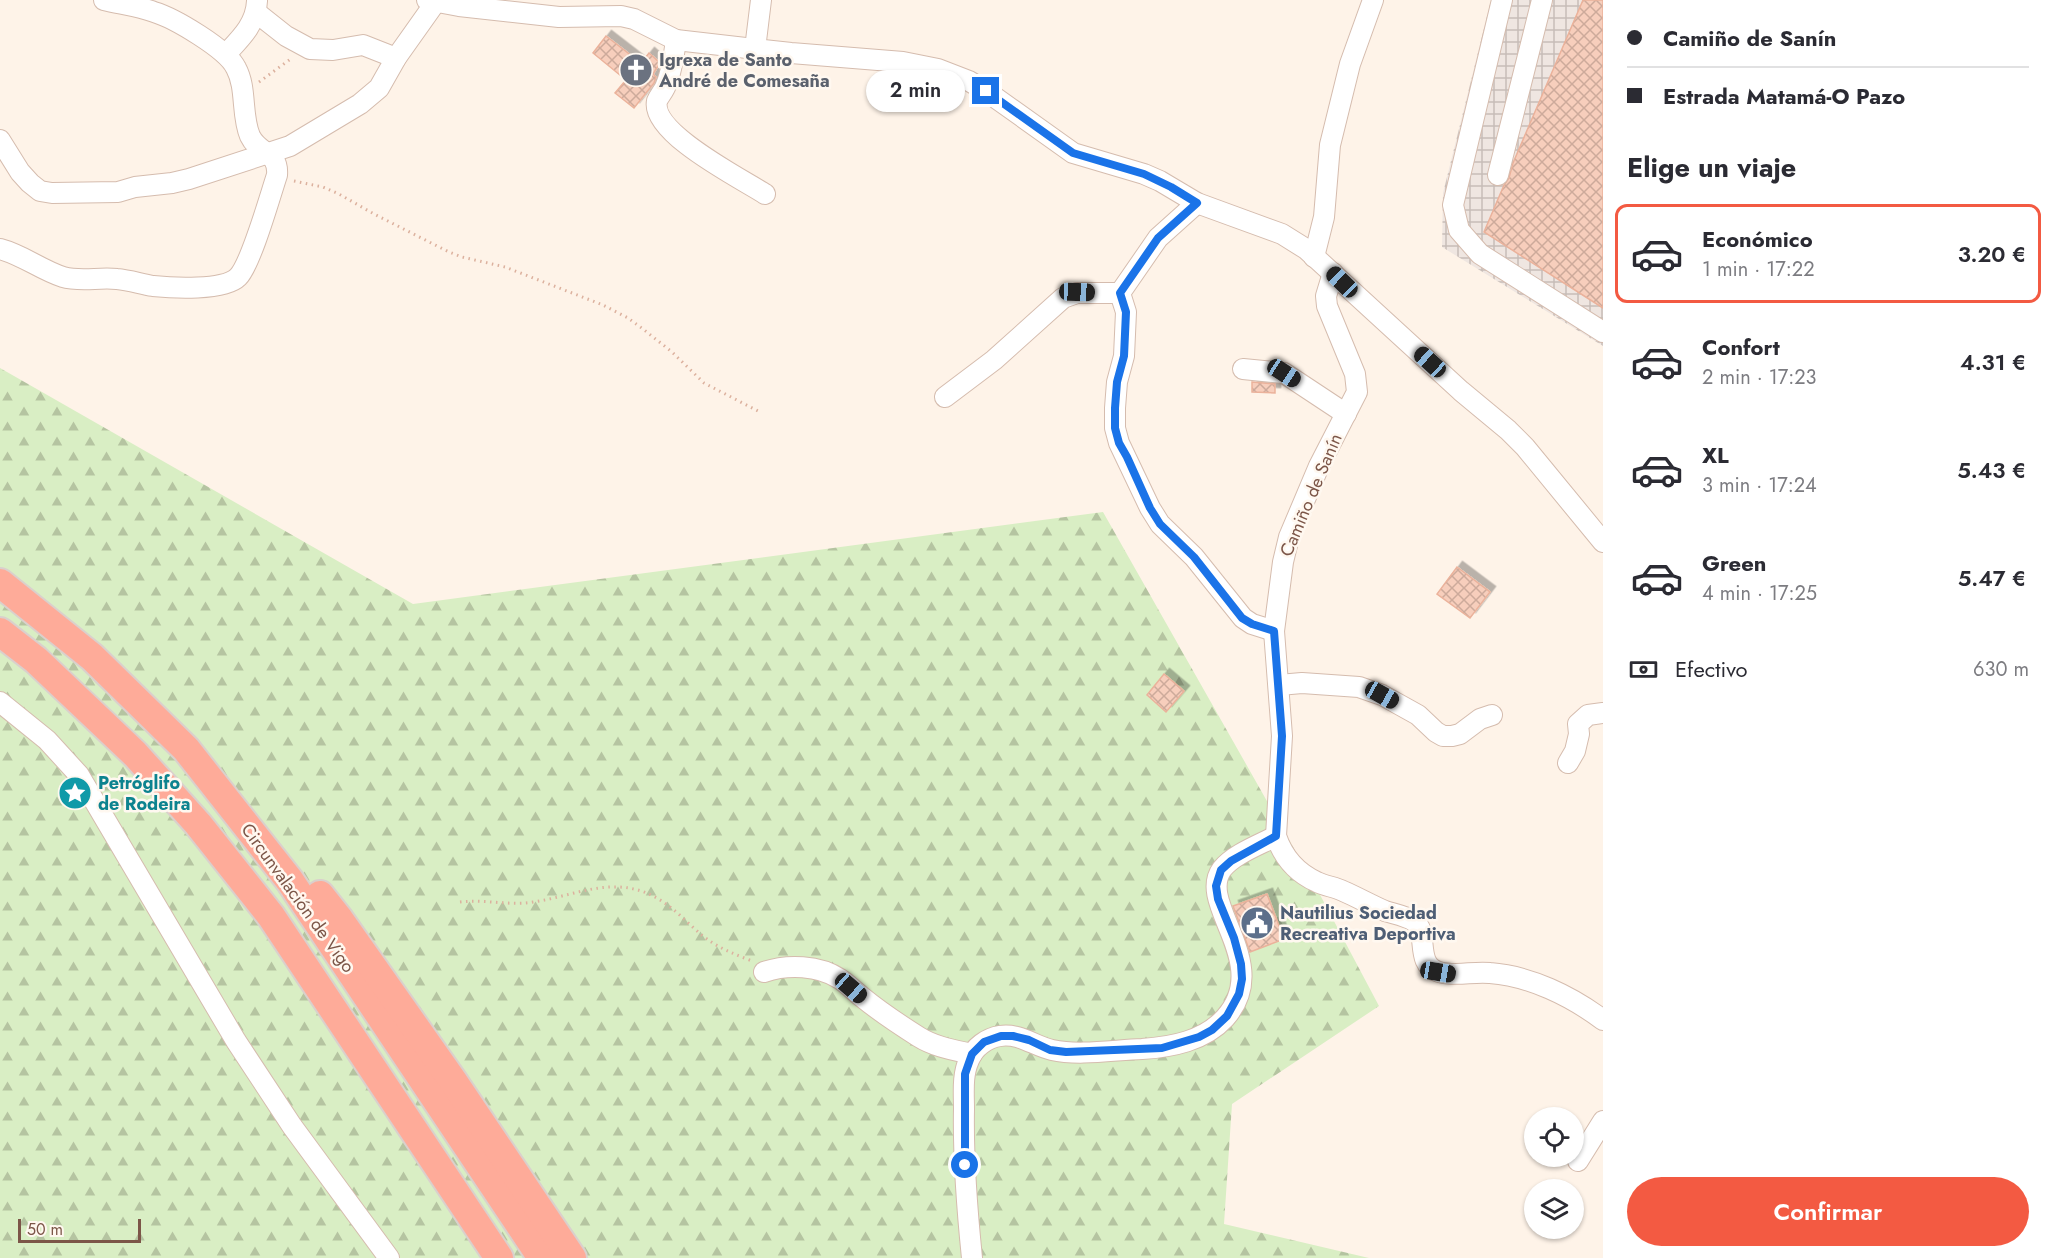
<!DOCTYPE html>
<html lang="es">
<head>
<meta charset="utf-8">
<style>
  body { margin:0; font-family:Jost,sans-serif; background:#f2f2f3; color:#2b2b33; height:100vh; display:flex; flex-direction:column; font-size:22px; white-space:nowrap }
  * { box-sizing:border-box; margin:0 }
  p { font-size:20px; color:#7c7c81 }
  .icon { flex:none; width:33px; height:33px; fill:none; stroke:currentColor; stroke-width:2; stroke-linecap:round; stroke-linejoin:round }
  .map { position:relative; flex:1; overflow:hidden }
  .side { display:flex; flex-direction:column; background:#fff; width:450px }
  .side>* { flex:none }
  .guide { display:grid; align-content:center; height:132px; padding:0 24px; background:#fff }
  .tools { position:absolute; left:1524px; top:1107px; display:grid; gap:12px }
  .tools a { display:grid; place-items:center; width:60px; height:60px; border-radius:50%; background:#fff; box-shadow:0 2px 4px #0004; font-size:30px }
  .scale { position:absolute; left:18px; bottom:15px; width:123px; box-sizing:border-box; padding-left:6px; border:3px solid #7c5648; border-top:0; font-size:16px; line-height:21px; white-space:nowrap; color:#7c5648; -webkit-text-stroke:4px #fff8f0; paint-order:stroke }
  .end { position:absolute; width:27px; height:27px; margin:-14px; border:8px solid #1a73e8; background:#fff; box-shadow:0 0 0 3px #fff }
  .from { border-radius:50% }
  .bubble { position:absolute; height:42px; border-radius:21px; background:#fff; box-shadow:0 2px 4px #0004; font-size:20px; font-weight:600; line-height:42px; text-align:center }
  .car { position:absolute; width:18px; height:36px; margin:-18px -9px; border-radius:8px; box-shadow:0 0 4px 2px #0007; background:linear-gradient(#222 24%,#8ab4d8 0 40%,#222 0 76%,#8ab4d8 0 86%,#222 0) }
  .guide b { display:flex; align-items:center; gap:21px; height:57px; font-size:22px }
  .guide b+b { border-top:2px solid #e1e1e2 }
  .guide i { width:15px; height:15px; background:#2b2b33 }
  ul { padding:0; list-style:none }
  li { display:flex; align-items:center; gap:18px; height:99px; margin:0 12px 9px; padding:0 12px; border:3px solid transparent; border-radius:12px }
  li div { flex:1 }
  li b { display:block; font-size:22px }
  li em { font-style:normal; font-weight:600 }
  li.on { border-color:#f35a42 }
  li>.icon { width:54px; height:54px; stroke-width:1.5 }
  h2 { padding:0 24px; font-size:27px; line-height:72px }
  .pay { display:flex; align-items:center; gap:15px; height:66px; padding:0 24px; font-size:22px }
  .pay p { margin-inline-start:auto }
  .primary-button { display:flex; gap:12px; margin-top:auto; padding:12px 24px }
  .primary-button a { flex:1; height:69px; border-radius:36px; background:#f35a42; color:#fff; font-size:24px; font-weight:600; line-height:69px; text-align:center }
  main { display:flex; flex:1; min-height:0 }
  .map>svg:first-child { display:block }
</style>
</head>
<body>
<main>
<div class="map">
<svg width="1603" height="1258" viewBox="0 0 1603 1258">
  <defs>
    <pattern id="industrial-grid" width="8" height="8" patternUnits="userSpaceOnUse" patternTransform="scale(1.5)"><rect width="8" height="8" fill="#efe6e1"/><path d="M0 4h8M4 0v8" fill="none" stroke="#c7bdb8"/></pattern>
    <pattern id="forest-firs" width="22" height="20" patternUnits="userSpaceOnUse" patternTransform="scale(1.5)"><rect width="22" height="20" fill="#d9eec4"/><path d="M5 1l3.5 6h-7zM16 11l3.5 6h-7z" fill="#b5c4a1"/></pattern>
    <pattern id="building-cross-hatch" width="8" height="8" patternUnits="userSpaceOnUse" patternTransform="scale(1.5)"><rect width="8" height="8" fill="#f7cebc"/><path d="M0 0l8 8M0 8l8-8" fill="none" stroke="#cdaa9b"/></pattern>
    <filter id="shadow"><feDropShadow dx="5.5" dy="-5.5" stdDeviation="0" flood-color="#0004"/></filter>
  </defs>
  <rect width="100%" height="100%" fill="#fef3e8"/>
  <polygon fill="url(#industrial-grid)" points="1491,0 1603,0 1603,346 1442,247 1443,193"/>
  <polygon fill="url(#forest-firs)" points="0,368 413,604 1103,512 1318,891 1379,1006 1232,1104 1224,1224 1369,1258 0,1258"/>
  <g fill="url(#building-cross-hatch)" stroke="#ebb29b" stroke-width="1.5" filter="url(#shadow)">
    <polygon points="1583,0 1603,0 1603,308 1484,232 1504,185 1509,178 1513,163"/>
    <polygon points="606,36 641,63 649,53 660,63 653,74 656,77 654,83 634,108 615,93 626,80 593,53"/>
    <polygon points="1252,382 1275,384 1275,393 1252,392"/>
    <polygon points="1457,567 1490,592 1470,618 1437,594"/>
    <polygon points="1164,674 1184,691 1166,712 1147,695"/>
    <polygon points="1267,894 1284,939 1250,952 1233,906"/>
  </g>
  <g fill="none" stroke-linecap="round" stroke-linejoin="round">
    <defs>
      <g id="minor">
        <polyline points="427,0 459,6 559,17 621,16 634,19 676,40 791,53 903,62 938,69 969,81 986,91 1073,153 1144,174 1160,181 1197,203 1282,234 1306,249 1461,391 1508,430 1525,447 1603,542"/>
        <polyline points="1502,0 1453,205 1459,230 1480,254 1603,332"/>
        <polyline points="257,13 286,36 310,49 333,50 363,45 396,58"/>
        <path d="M676,40C674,55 672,71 666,85C664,91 659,96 657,101C650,133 742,179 765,194"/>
        <polyline points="755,49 761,0"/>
        <path d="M226,54C241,38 256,24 257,1"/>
        <polyline points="0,140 20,172 30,183 40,191 52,193 118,192 135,187 172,183 189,179 290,146 360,104 379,88 396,58 435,3"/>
        <polyline points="1498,175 1542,0"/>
        <path d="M0,249C23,255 41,270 63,277C80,282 99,277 117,279C129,280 141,284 153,286C172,288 224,291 238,277C251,264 270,196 277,175C279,151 259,155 250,136C241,115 247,88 236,68C227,49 174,18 154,12C138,6 120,4 104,0"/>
        <polyline points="1314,257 1324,217 1330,145 1350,64 1373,0"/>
        <path d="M1333,273L1326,296L1327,306L1355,374L1357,392L1319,466L1289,537L1283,562L1274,631L1282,736L1276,836C1283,857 1297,873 1317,882C1325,886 1335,887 1343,891C1357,897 1371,905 1385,911C1394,914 1407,916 1415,922C1429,932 1414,965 1439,972C1456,977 1473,971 1490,973C1530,976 1571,996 1603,1020"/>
        <polyline points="1120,293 1126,312 1124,356 1117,382 1115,408 1115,428 1119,443 1150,508 1160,524 1194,557 1243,618 1252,624 1274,631"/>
        <polyline points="1243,369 1284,373 1346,414"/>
        <polyline points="945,397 994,360 1063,298 1077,293 1120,293 1158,238 1197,203"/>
        <polyline points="1279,685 1302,683 1359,687 1382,695 1418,715 1436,732 1443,736 1452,736 1460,734 1480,719 1492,715"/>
        <polyline points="0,702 47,740 79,775 236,1041 292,1126 389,1258"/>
        <polyline points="1568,763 1575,751 1579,734 1578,724 1588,715 1603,713"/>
        <path d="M764,972C787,964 819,965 840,979C848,984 854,991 862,997C879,1011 900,1025 919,1037C935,1047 954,1050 972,1054"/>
        <polyline points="1578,1161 1603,1121"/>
        <path d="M972,1258C967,1209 963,1158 964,1109C964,1093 962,1075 969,1060C974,1047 987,1038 1000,1036C1020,1033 1034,1046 1052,1050C1079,1056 1114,1050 1142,1049C1172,1047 1204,1041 1225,1018C1274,963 1196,904 1222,869C1234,854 1259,845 1276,836"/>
      </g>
      <g id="highway">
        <polyline points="0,583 92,657 186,749 290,881 542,1258"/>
        <polyline points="0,632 36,660 135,754 198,824 271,916 499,1258"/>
        <polyline points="320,895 339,919 453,1081 572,1258"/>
      </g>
    </defs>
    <use href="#minor" stroke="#d5bcae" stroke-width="22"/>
    <use href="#highway" stroke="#dad0cc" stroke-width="32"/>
    <g stroke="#dcb19e" stroke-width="3" stroke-dasharray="1.5 4.5" stroke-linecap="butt">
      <polyline points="259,82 292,58"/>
      <polyline points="294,181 323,187 339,194 374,214 449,252 462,257 505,267 603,305 628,318 643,329 672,352 704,383 760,412"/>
      <path d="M460,902C485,899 509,906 533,902C575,896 612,875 653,896C673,906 687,923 703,936C718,948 734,954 752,961"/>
    </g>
    <use href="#minor" stroke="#fff" stroke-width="20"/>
    <use href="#highway" stroke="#feab99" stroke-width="28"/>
  </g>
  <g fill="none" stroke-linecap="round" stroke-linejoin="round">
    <polyline stroke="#1a73e8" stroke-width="8" points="965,1165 965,1074 972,1054 984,1042 1001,1036 1013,1036 1029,1040 1050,1050 1066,1052 1162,1048 1199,1037 1212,1030 1227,1016 1239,994 1242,979 1241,964 1234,938 1218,899 1216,886 1221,870 1231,861 1276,836 1282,736 1274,631 1252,624 1242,618 1194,557 1160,524 1150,508 1127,457 1119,443 1115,428 1115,408 1117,382 1124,356 1126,312 1120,293 1158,238 1197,203 1171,187 1144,174 1073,153 986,91"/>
  </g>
  <defs>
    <symbol id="church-disc" viewBox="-11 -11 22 22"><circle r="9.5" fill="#6b7280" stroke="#fff8f0"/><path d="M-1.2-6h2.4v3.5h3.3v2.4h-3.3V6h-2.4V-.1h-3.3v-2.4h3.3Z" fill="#fff"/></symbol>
    <symbol id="sight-disc" viewBox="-11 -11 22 22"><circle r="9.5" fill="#0f9aa8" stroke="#fff8f0"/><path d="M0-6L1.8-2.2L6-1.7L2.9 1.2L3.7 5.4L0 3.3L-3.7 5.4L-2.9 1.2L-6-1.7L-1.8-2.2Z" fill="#fff"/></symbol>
    <symbol id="civic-disc" viewBox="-11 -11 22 22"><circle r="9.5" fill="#5c6f8a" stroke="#fff8f0"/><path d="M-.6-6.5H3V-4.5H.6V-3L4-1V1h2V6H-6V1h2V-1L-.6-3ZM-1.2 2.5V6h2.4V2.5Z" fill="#fff"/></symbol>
  </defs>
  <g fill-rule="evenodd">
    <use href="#church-disc" x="617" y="51" width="38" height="38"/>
    <use href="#sight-disc" x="56" y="774" width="38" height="38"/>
    <use href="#civic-disc" x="1238" y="904" width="38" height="38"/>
  </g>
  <g text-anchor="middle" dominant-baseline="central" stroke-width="5" stroke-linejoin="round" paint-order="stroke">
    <g font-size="18" font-weight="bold" fill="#5b616d" stroke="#fff8f0" text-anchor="start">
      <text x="659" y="60">Igrexa de Santo<tspan x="659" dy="21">André de Comesaña</tspan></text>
    </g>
    <g font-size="18" fill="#7c5648" stroke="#fff8f0">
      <text transform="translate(1311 495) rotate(-67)">Camiño de Sanín</text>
      <text transform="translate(298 898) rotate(54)">Circunvalación de Vigo</text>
    </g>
    <g font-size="18" font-weight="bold" fill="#0d838f" stroke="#fff8f0" text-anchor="start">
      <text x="98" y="783">Petróglifo<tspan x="98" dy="21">de Rodeira</tspan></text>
    </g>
    <g font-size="18" font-weight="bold" fill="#4e5e75" stroke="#fff8f0" text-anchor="start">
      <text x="1280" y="913">Nautilius Sociedad<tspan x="1280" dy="21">Recreativa Deportiva</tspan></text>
    </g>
  </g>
</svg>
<div class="tools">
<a><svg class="icon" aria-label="locate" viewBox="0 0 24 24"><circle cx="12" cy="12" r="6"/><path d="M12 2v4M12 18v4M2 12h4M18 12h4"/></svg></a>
<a><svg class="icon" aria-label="layers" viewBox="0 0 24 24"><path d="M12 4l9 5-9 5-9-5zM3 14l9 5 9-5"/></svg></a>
</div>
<div class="scale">50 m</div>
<i class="end from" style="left:965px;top:1165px"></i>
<i class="end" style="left:986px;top:91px"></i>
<div class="bubble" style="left:866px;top:70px;width:99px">2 min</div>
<i class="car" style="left:1342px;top:282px;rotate:314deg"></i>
<i class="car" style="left:1077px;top:292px;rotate:92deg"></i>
<i class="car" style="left:1430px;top:362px;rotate:312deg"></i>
<i class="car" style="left:1284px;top:373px;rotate:123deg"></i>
<i class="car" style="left:1382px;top:695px;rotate:119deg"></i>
<i class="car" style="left:1438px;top:972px;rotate:99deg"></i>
<i class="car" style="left:851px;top:988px;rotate:131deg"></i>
</div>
<section class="side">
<div class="guide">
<b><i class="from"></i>Camiño de Sanín</b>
<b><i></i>Estrada Matamá-O Pazo</b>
</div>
<h2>Elige un viaje</h2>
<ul>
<li class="on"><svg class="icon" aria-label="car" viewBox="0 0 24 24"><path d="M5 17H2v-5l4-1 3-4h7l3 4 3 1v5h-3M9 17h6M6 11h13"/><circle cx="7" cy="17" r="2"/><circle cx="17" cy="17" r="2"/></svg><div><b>Económico</b><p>1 min · 17:22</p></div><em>3.20 €</em></li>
<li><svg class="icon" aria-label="car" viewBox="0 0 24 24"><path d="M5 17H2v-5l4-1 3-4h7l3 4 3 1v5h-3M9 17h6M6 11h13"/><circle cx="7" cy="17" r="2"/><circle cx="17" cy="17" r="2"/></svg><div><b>Confort</b><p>2 min · 17:23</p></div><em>4.31 €</em></li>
<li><svg class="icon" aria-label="car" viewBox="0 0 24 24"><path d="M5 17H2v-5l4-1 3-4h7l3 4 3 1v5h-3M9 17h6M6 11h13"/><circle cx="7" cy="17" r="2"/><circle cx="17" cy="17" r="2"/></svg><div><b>XL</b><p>3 min · 17:24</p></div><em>5.43 €</em></li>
<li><svg class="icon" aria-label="car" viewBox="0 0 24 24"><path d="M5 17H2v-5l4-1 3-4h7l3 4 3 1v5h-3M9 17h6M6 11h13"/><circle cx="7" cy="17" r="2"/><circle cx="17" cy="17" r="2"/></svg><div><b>Green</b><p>4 min · 17:25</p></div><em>5.47 €</em></li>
</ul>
<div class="pay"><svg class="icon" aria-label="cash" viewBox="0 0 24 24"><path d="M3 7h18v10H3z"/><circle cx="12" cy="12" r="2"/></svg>Efectivo<p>630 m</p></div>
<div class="primary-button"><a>Confirmar</a></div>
</section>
</main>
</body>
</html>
